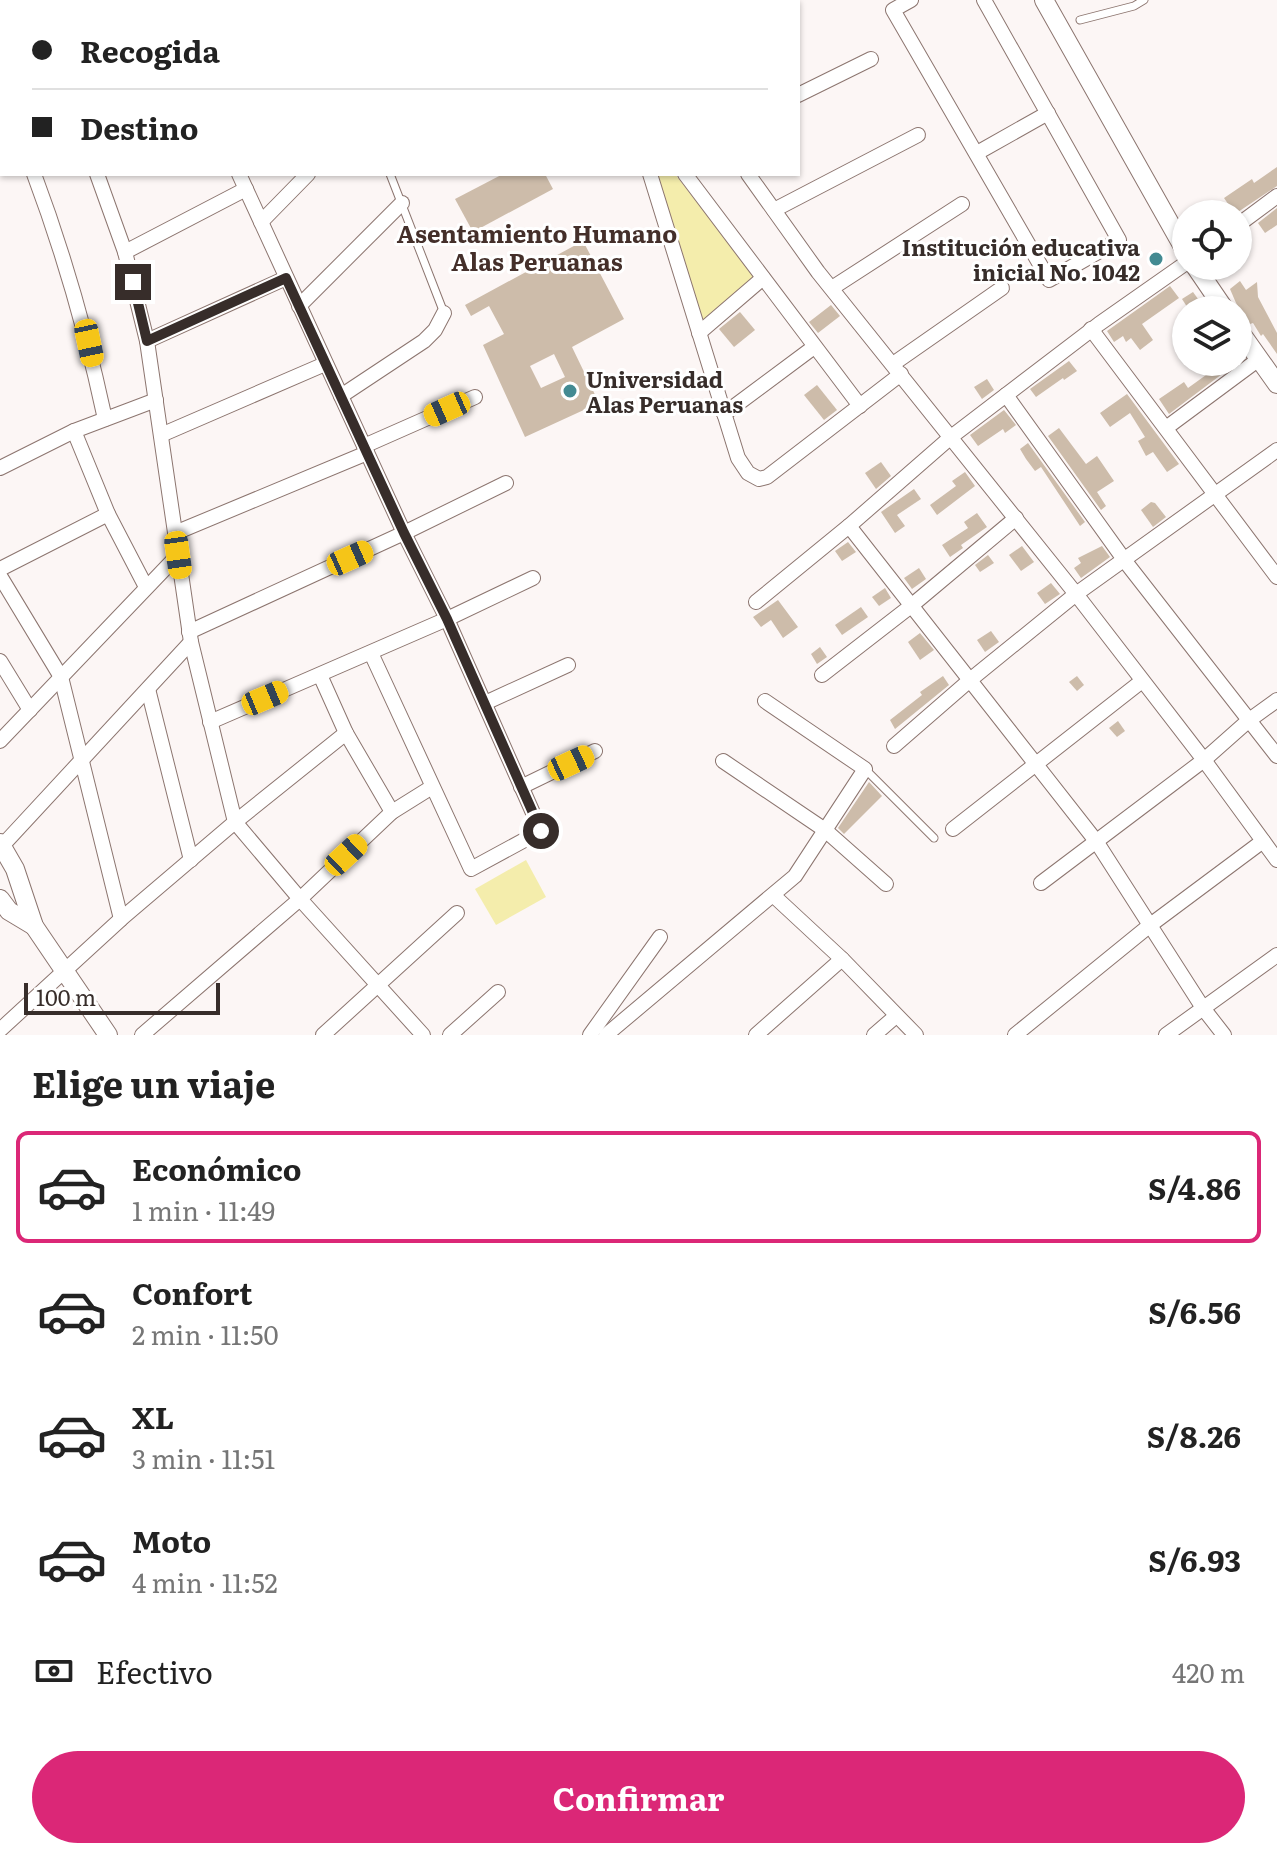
<!DOCTYPE html>
<html lang="es">
<head>
<meta charset="utf-8">
<style>
  body { margin:0; font-family:Literata,serif; background:#f6f6f6; color:#222; height:100vh; display:flex; flex-direction:column; font-size:30px; white-space:nowrap }
  * { box-sizing:border-box; margin:0 }
  p { font-size:26px; color:#767676 }
  .icon { flex:none; width:44px; height:44px; fill:none; stroke:currentColor; stroke-width:2; stroke-linecap:round; stroke-linejoin:round }
  .map { position:relative; height:1035px; overflow:hidden }
  .panel { display:flex; flex-direction:column; background:#fff; flex:1 }
  .panel>* { flex:none }
  .top-card { position:absolute; left:0px; top:0px; width:800px; height:176px; box-shadow:0 2px 6px #0004; display:grid; align-content:center; height:176px; padding:0 32px; background:#fff }
  .fabs { position:absolute; left:1172px; top:200px; display:grid; gap:16px }
  .fabs a { display:grid; place-items:center; width:80px; height:80px; border-radius:50%; background:#fff; box-shadow:0 2px 6px #0004; font-size:40px }
  .scale { position:absolute; left:24px; bottom:20px; width:196px; box-sizing:border-box; padding-left:8px; border:4px solid #372d2a; border-top:0; font-size:22px; line-height:28px; white-space:nowrap; color:#372d2a; -webkit-text-stroke:6px #fff; paint-order:stroke }
  .end { position:absolute; width:36px; height:36px; margin:-18px; border:10px solid #372d2a; background:#fff; box-shadow:0 0 0 4px #fff }
  .from { border-radius:50% }
  .car { position:absolute; width:24px; height:48px; margin:-24px -12px; border-radius:10px; box-shadow:0 0 6px 2px #0007; background:linear-gradient(#f5c518 24%,#345 0 40%,#f5c518 0 76%,#345 0 86%,#f5c518 0) }
  .top-card b { display:flex; align-items:center; gap:28px; height:76px; font-size:30px }
  .top-card b+b { border-top:2px solid #e0e0e0 }
  .top-card i { width:20px; height:20px; background:#222 }
  ul { padding:0; list-style:none }
  li { display:flex; align-items:center; gap:24px; height:112px; margin:0 16px 12px; padding:0 16px; border:4px solid transparent; border-radius:12px }
  li div { flex:1 }
  li b { display:block; font-size:30px }
  li em { font-style:normal; font-weight:700 }
  li.current { border-color:#db2777 }
  li>.icon { width:72px; height:72px; stroke-width:1.5 }
  h2 { padding:0 32px; font-size:36px; line-height:96px }
  .pay { display:flex; align-items:center; gap:20px; height:88px; padding:0 32px; font-size:30px }
  .pay p { margin-inline-start:auto }
  .cta { display:flex; gap:16px; margin-top:auto; padding:16px 32px }
  .cta a { flex:1; height:92px; border-radius:48px; background:#db2777; color:#fff; font-size:32px; font-weight:700; line-height:92px; text-align:center }
  .map>svg:first-child { display:block }
</style>
</head>
<body>
<div class="map">
<svg width="1277" height="1035" viewBox="0 0 1277 1035">
  <rect width="100%" height="100%" fill="#fcf6f5"/>
  <g fill="#f4edac">
    <polygon points="657,174 675,174 756,278 703,323"/>
    <polygon points="526,860 546,897 496,925 475,889"/>
  </g>
  <g fill="#cdbcaa" fill-rule="evenodd">
    <polygon points="1277,167 1277,186 1235,214 1224,198 1252,179 1254,183"/>
    <polygon points="503,174 545,174 553,189 473,232 455,199"/>
    <polygon points="1277,208 1277,225 1265,233 1258,223"/>
    <path d="M583,241L624,319L572,347L599,403L525,437L483,345L504,334L489,306L471,316L465,305ZM554,354L565,377L541,388L530,366Z"/>
    <polygon points="1240,281 1246,290 1257,282 1258,297 1277,333 1277,354 1263,334 1261,336 1253,323 1250,324 1236,303 1230,289"/>
    <polygon points="1170,286 1179,298 1142,324 1153,340 1140,350 1131,338 1126,342 1123,336 1114,342 1107,331"/>
    <polygon points="1193,292 1206,310 1189,310 1182,299"/>
    <polygon points="831,305 840,316 818,333 809,322"/>
    <polygon points="740,312 755,330 734,347 719,329"/>
    <polygon points="1069,361 1077,371 1064,380 1063,378 1036,397 1030,389"/>
    <polygon points="1207,362 1238,362 1169,414 1159,399 1184,382 1188,388 1213,370"/>
    <polygon points="987,379 994,390 982,399 974,387"/>
    <polygon points="817,385 837,410 824,420 804,395"/>
    <polygon points="1127,394 1179,464 1167,472 1153,452 1146,456 1138,441 1145,437 1130,413 1110,427 1100,413"/>
    <polygon points="1004,410 1016,425 1005,433 1003,429 978,446 970,435"/>
    <polygon points="1059,428 1086,464 1097,456 1114,481 1097,492 1106,506 1101,510 1048,436"/>
    <polygon points="1028,443 1085,522 1080,526 1041,467 1035,471 1026,459 1020,449"/>
    <polygon points="881,462 891,476 876,489 865,473"/>
    <polygon points="965,472 975,486 937,515 930,505 956,486 952,481"/>
    <polygon points="914,489 921,499 897,515 905,526 895,533 881,512"/>
    <polygon points="1151,502 1155,503 1166,517 1153,527 1141,510"/>
    <polygon points="977,513 987,527 961,545 963,548 950,557 942,545 968,528 964,522"/>
    <polygon points="848,542 856,552 842,561 835,551"/>
    <polygon points="1022,546 1034,562 1021,571 1009,555"/>
    <polygon points="1102,546 1110,557 1081,578 1074,568 1081,563 1078,558"/>
    <polygon points="988,555 994,563 980,572 975,565"/>
    <polygon points="919,568 926,579 912,589 904,578"/>
    <polygon points="1051,583 1060,594 1045,604 1037,593"/>
    <polygon points="885,588 891,598 879,606 872,597"/>
    <polygon points="778,600 798,627 783,638 771,620 761,627 753,617"/>
    <polygon points="861,607 868,617 842,635 835,625"/>
    <polygon points="991,631 999,642 985,652 977,640"/>
    <polygon points="920,633 934,650 920,660 908,642"/>
    <polygon points="820,647 827,657 817,664 811,654"/>
    <polygon points="943,676 949,685 895,729 890,720 922,695 920,692"/>
    <polygon points="1077,676 1084,685 1077,691 1069,682"/>
    <polygon points="1118,721 1125,731 1117,737 1109,728"/>
    <polygon points="869,782 882,796 844,834 838,828"/>
  </g>
  <g fill="none" stroke-linecap="round" stroke-linejoin="round">
    <defs>
      <g id="service">
        <polyline points="314,0 314,2"/>
        <polyline points="1080,20 1134,6 1144,0"/>
        <polyline points="390,174 444,313"/>
        <polyline points="865,769 934,838"/>
      </g>
      <g id="minor">
        <polyline points="161,0 162,2"/>
        <polyline points="603,0 604,2"/>
        <polyline points="649,0 650,2"/>
        <polyline points="911,0 893,10 1049,280 1119,240 984,0"/>
        <polyline points="224,2 226,0"/>
        <polyline points="798,95 871,59"/>
        <polyline points="977,153 1048,113"/>
        <path d="M34,174C64,254 87,335 105,419"/>
        <polyline points="97,174 125,252 147,341 191,642 235,822 300,899 423,1035"/>
        <polyline points="239,174 404,533 447,619 541,831 471,869 371,653"/>
        <polyline points="650,174 738,458 748,473 759,479 767,477 901,374"/>
        <polyline points="685,174 860,406"/>
        <polyline points="748,174 818,272 1076,594 1204,760 1277,860"/>
        <polyline points="774,210 918,135"/>
        <polyline points="261,222 308,174"/>
        <polyline points="1238,225 1277,196"/>
        <polyline points="125,252 246,189"/>
        <polyline points="832,288 962,204"/>
        <polyline points="299,306 402,203"/>
        <polyline points="1091,329 1277,577"/>
        <polyline points="699,333 763,278"/>
        <polyline points="147,341 286,278"/>
        <polyline points="893,364 1002,288"/>
        <polyline points="1006,395 1128,565 1277,756"/>
        <polyline points="341,396 424,341 435,330 444,313"/>
        <polyline points="724,414 814,347"/>
        <polyline points="1166,428 1259,359"/>
        <polyline points="74,431 108,514 146,587"/>
        <polyline points="161,435 325,364"/>
        <polyline points="364,446 475,397"/>
        <polyline points="0,468 74,431 156,400"/>
        <polyline points="849,526 1096,841 1203,1008 1224,1035"/>
        <polyline points="175,533 367,453"/>
        <polyline points="0,569 108,514"/>
        <polyline points="0,576 61,677 121,919"/>
        <polyline points="756,602 849,526 951,437 1099,324 1186,263"/>
        <polyline points="189,632 404,533 506,483"/>
        <polyline points="0,661 30,710"/>
        <polyline points="320,675 346,733 392,812"/>
        <polyline points="822,675 911,606 1016,518"/>
        <polyline points="148,689 191,860"/>
        <polyline points="485,703 568,665"/>
        <polyline points="210,722 447,619 533,578"/>
        <polyline points="0,741 178,555"/>
        <polyline points="894,746 970,680 1076,594 1277,450"/>
        <polyline points="723,761 825,830 886,884"/>
        <polyline points="521,787 595,751"/>
        <polyline points="953,829 1142,681"/>
        <polyline points="2,846 191,642"/>
        <polyline points="1041,883 1204,760 1248,721 1277,700"/>
        <polyline points="774,896 842,959 916,1035"/>
        <polyline points="0,1030 121,919 235,822 346,733"/>
        <polyline points="142,1035 300,899 392,812 432,787"/>
        <polyline points="323,1035 457,913"/>
        <polyline points="450,1035 498,992"/>
        <polyline points="590,1035 660,937"/>
        <polyline points="606,1035 795,876 865,769 765,701"/>
        <polyline points="756,1035 842,959"/>
        <polyline points="874,1035 896,1016"/>
        <polyline points="1015,1035 1149,926 1263,841"/>
        <polyline points="1166,1035 1277,955"/>
      </g>
      <g id="tertiary">
        <polyline points="1044,0 1186,252"/>
        <polyline points="1195,266 1225,310"/>
        <polyline points="1238,329 1277,384"/>
        <polyline points="0,843 15,869 34,926 108,1035"/>
        <polyline points="0,899 9,911 34,926"/>
      </g>
      <g id="trunk">
        <polyline points="36,2 38,0"/>
        <polyline points="0,40 2,38"/>
      </g>
    </defs>
    <use href="#service" stroke="#8c756f" stroke-width="9"/>
    <use href="#minor" stroke="#8c756f" stroke-width="16"/>
    <use href="#tertiary" stroke="#8c756f" stroke-width="20"/>
    <use href="#trunk" stroke="#d3d1d0" stroke-width="26"/>
    <use href="#service" stroke="#fff" stroke-width="7"/>
    <use href="#minor" stroke="#fff" stroke-width="14"/>
    <use href="#tertiary" stroke="#fff" stroke-width="18"/>
    <use href="#trunk" stroke="#f8d0db" stroke-width="24"/>
  </g>
  <g fill="none" stroke-linecap="round" stroke-linejoin="round">
    <polyline stroke="#372d2a" stroke-width="10" points="133,282 147,341 286,278 404,533 447,619 541,831"/>
  </g>
  <g fill="#438a92" stroke="#fff" stroke-width="3">
    <circle cx="1156" cy="259" r="8"/>
    <circle cx="570" cy="391" r="8"/>
  </g>
  <g text-anchor="middle" dominant-baseline="central" stroke-width="6" stroke-linejoin="round" paint-order="stroke">
    <g font-size="22" font-weight="bold" fill="#372d2a" stroke="#fff" text-anchor="end">
      <text x="1140" y="246">Institución educativa<tspan x="1140" dy="25">inicial No. 1042</tspan></text>
      <text x="586" y="378" text-anchor="start">Universidad<tspan x="586" dy="25">Alas Peruanas</tspan></text>
    </g>
    <g font-size="24" font-weight="bold" fill="#442f2a" stroke="#fff">
      <text x="537" y="232">Asentamiento Humano<tspan x="537" dy="28">Alas Peruanas</tspan></text>
    </g>
  </g>
</svg>
<div class="fabs">
<a><svg class="icon" aria-label="locate" viewBox="0 0 24 24"><circle cx="12" cy="12" r="6"/><path d="M12 2v4M12 18v4M2 12h4M18 12h4"/></svg></a>
<a><svg class="icon" aria-label="layers" viewBox="0 0 24 24"><path d="M12 4l9 5-9 5-9-5zM3 14l9 5 9-5"/></svg></a>
</div>
<div class="scale">100 m</div>
<i class="end from" style="left:541px;top:831px"></i>
<i class="end" style="left:133px;top:282px"></i>
<i class="car" style="left:89px;top:343px;rotate:168deg"></i>
<i class="car" style="left:447px;top:409px;rotate:246deg"></i>
<i class="car" style="left:178px;top:555px;rotate:172deg"></i>
<i class="car" style="left:350px;top:558px;rotate:66deg"></i>
<i class="car" style="left:265px;top:698px;rotate:67deg"></i>
<i class="car" style="left:571px;top:763px;rotate:65deg"></i>
<i class="car" style="left:346px;top:855px;rotate:47deg"></i>
<div class="top-card">
<b><i class="from"></i>Recogida</b>
<b><i></i>Destino</b>
</div>
</div>
<section class="panel">
<h2>Elige un viaje</h2>
<ul>
<li class="current"><svg class="icon" aria-label="car" viewBox="0 0 24 24"><path d="M5 17H2v-5l4-1 3-4h7l3 4 3 1v5h-3M9 17h6M6 11h13"/><circle cx="7" cy="17" r="2"/><circle cx="17" cy="17" r="2"/></svg><div><b>Económico</b><p>1 min · 11:49</p></div><em>S/4.86</em></li>
<li><svg class="icon" aria-label="car" viewBox="0 0 24 24"><path d="M5 17H2v-5l4-1 3-4h7l3 4 3 1v5h-3M9 17h6M6 11h13"/><circle cx="7" cy="17" r="2"/><circle cx="17" cy="17" r="2"/></svg><div><b>Confort</b><p>2 min · 11:50</p></div><em>S/6.56</em></li>
<li><svg class="icon" aria-label="car" viewBox="0 0 24 24"><path d="M5 17H2v-5l4-1 3-4h7l3 4 3 1v5h-3M9 17h6M6 11h13"/><circle cx="7" cy="17" r="2"/><circle cx="17" cy="17" r="2"/></svg><div><b>XL</b><p>3 min · 11:51</p></div><em>S/8.26</em></li>
<li><svg class="icon" aria-label="car" viewBox="0 0 24 24"><path d="M5 17H2v-5l4-1 3-4h7l3 4 3 1v5h-3M9 17h6M6 11h13"/><circle cx="7" cy="17" r="2"/><circle cx="17" cy="17" r="2"/></svg><div><b>Moto</b><p>4 min · 11:52</p></div><em>S/6.93</em></li>
</ul>
<div class="pay"><svg class="icon" aria-label="cash" viewBox="0 0 24 24"><path d="M3 7h18v10H3z"/><circle cx="12" cy="12" r="2"/></svg>Efectivo<p>420 m</p></div>
<div class="cta"><a>Confirmar</a></div>
</section>
</body>
</html>
